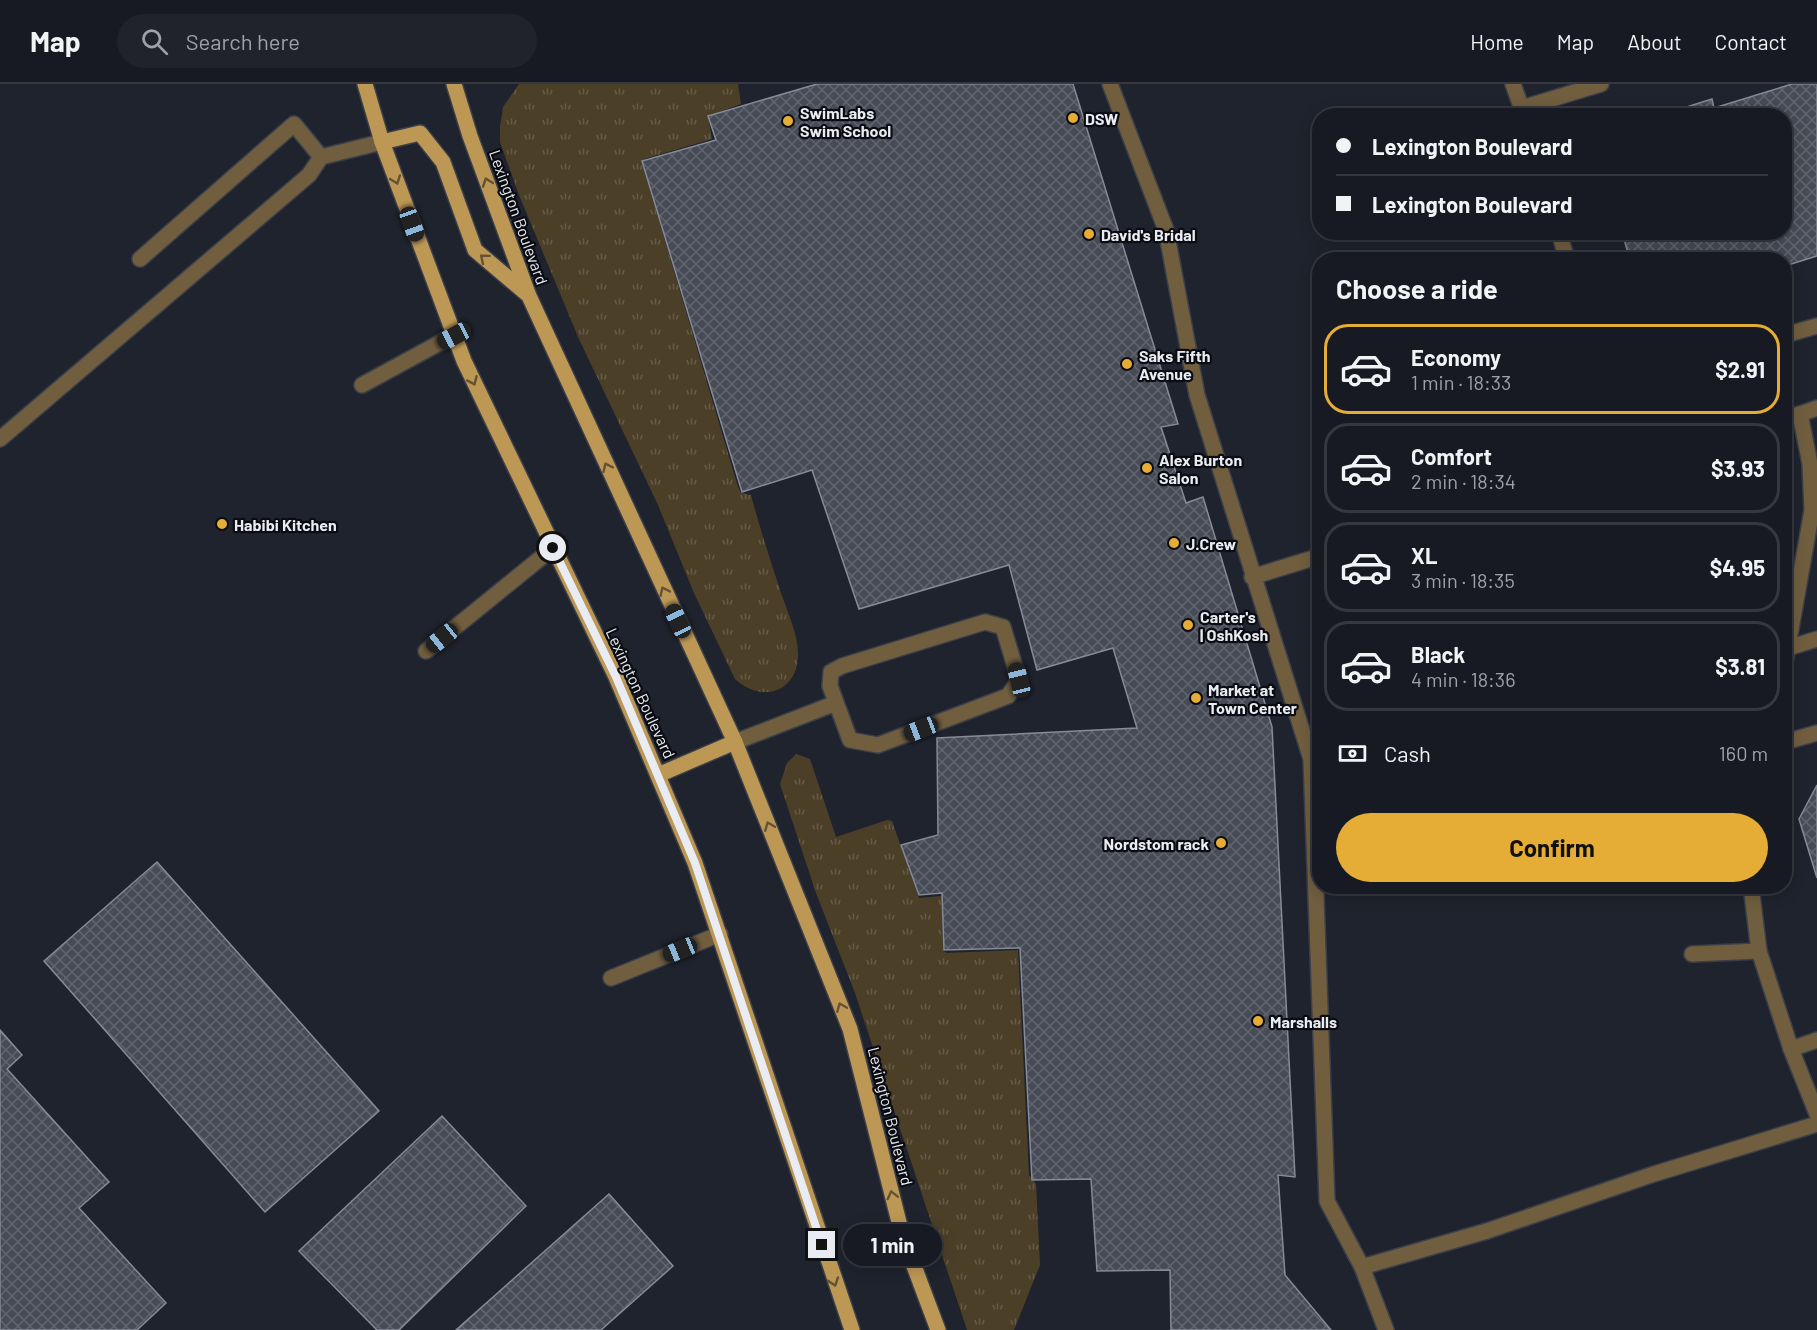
<!DOCTYPE html>
<html lang="en">
<head>
<meta charset="utf-8">
<style>
  body { margin:0; font-family:Barlow,sans-serif; background:#20232a; color:#f1f3f6; height:100vh; display:flex; flex-direction:column; font-size:22px; white-space:nowrap }
  * { box-sizing:border-box; margin:0 }
  p { font-size:20px; color:#9ea1a5 }
  .icon { flex:none; width:33px; height:33px; fill:none; stroke:currentColor; stroke-width:2; stroke-linecap:round; stroke-linejoin:round }
  .map { position:relative; flex:1; overflow:hidden }
  .drawer { position:absolute; left:1312px; top:168px; width:480px; height:642px; display:flex; flex-direction:column; background:#171a22; border-radius:24px; box-shadow:0 3px 15px #0003,0 0 0 2px #363840 }
  .drawer>* { flex:none }
  .banner { position:absolute; left:1312px; top:24px; width:480px; height:132px; border-radius:24px; box-shadow:0 3px 15px #0003,0 0 0 2px #363840; display:grid; align-content:center; height:132px; padding:0 24px; background:#171a22 }
  .end { position:absolute; width:27px; height:27px; margin:-14px; border:8px solid #e9ecf3; background:#111; box-shadow:0 0 0 3px #111 }
  .from { border-radius:50% }
  .bubble { position:absolute; height:42px; border-radius:21px; background:#171a22; box-shadow:0 3px 15px #0003,0 0 0 2px #363840; font-size:20px; font-weight:700; line-height:42px; text-align:center }
  .car { position:absolute; width:18px; height:36px; margin:-18px -9px; border-radius:8px; box-shadow:0 0 4px 2px #0007; background:linear-gradient(#222 24%,#8ab4d8 0 40%,#222 0 76%,#8ab4d8 0 86%,#222 0) }
  .banner b { display:flex; align-items:center; gap:21px; height:57px; font-size:22px }
  .banner b+b { border-top:2px solid #363840 }
  .banner i { width:15px; height:15px; background:#f1f3f6 }
  ul { padding:0; list-style:none }
  li { display:flex; align-items:center; gap:18px; height:90px; margin:0 12px 9px; padding:0 12px; border:3px solid #363840; border-radius:24px }
  li div { flex:1 }
  li b { display:block; font-size:22px }
  li em { font-style:normal; font-weight:700 }
  li.selected { border-color:#e6ad36 }
  li>.icon { width:54px; height:54px; stroke-width:1.5 }
  h2 { padding:0 24px; font-size:27px; line-height:72px }
  .pay { display:flex; align-items:center; gap:15px; height:66px; padding:0 24px; font-size:22px }
  .pay p { margin-inline-start:auto }
  .button { display:flex; gap:12px; margin-top:auto; padding:12px 24px }
  .button a { flex:1; height:69px; border-radius:36px; background:#e6ad36; color:#111; font-size:24px; font-weight:700; line-height:69px; text-align:center }
  header { display:flex; align-items:center; gap:36px; box-sizing:border-box; height:84px; padding:0 30px; background:#171a22; border-bottom:2px solid #363840 }
  header strong { font-size:28px }
  nav { display:flex; gap:33px; margin-inline-start:auto; font-size:21px }
  .search { width:420px; height:54px; background:#20232a; display:flex; align-items:center; gap:15px; box-sizing:border-box; padding:0 21px; border-radius:33px; color:#9ea1a5; font-size:22px }
  .map>svg:first-child { display:block }
</style>
</head>
<body>
<header>
<strong>Map</strong>
<div class="search"><svg class="icon" aria-label="search" viewBox="0 0 24 24"><circle cx="10" cy="10" r="6"/><path d="M15 15l6 6"/></svg>Search here</div>
<nav><a>Home</a><a>Map</a><a>About</a><a>Contact</a></nav>
</header>
<div class="map">
<svg width="1817" height="1246" viewBox="0 0 1817 1246">
  <defs>
    <pattern id="grass-tufts" width="24" height="20" patternUnits="userSpaceOnUse" patternTransform="scale(1.5)"><rect width="24" height="20" fill="#4c3f28"/><path d="M3 7l-1-3M5 7V3M7 7l1-3M15 17l-1-3M17 17v-4M19 17l1-3" fill="none" stroke="#665b48"/></pattern>
    <pattern id="building-cross-hatch" width="8" height="8" patternUnits="userSpaceOnUse" patternTransform="scale(1.5)"><rect width="8" height="8" fill="#464b56"/><path d="M0 0l8 8M0 8l8-8" fill="none" stroke="#61656f"/></pattern>
  </defs>
  <rect width="100%" height="100%" fill="#1f232d"/>
  <g fill="url(#grass-tufts)">
    <path d="M519,0H738L741,20L708,32L712,55L644,75L642,79L738,403L741,409L751,411C760,445 771,478 782,512C788,529 798,551 798,569C799,608 762,620 735,595L694,509L658,421L579,255L519,111L500,58V43L503,23Z"/>
    <polygon points="796,670 810,675 836,753 887,736 892,737 919,814 942,812 943,867 947,869 1018,866 1029,1091 1036,1100 1040,1181 1014,1246 967,1246 855,909 816,809 780,700 787,679"/>
  </g>
  <g fill="url(#building-cross-hatch)" stroke="#858b98" stroke-width="1.5">
    <polygon points="817,0 1073,0 1178,340 1161,343 1186,419 1203,413 1272,643 1295,1093 1278,1091 1285,1191 1331,1246 1171,1246 1170,1186 1097,1187 1091,1095 1032,1096 1020,864 944,866 942,809 919,811 901,761 938,751 937,654 1137,644 1113,564 1037,586 1009,481 859,525 812,386 742,408 642,77 716,56 708,32"/>
    <polygon points="1792,0 1817,0 1817,172 1785,182 1785,176 1630,176 1622,148 1785,148 1785,32 1658,32 1712,15 1714,24"/>
    <polygon points="1817,701 1817,794 1799,735"/>
    <polygon points="157,778 379,1027 265,1128 44,877"/>
    <polygon points="0,946 22,971 7,985 109,1098 79,1124 166,1219 137,1246 0,1246"/>
    <polygon points="442,1032 526,1122 399,1246 377,1246 299,1167"/>
    <polygon points="609,1110 673,1182 601,1246 456,1246"/>
  </g>
  <g fill="none" stroke-linecap="round" stroke-linejoin="round">
    <defs>
      <g id="minor">
        <polyline points="1110,0 1166,146 1197,311 1311,675 1327,1117 1362,1183 1386,1246"/>
        <polyline points="1513,0 1524,31"/>
        <polyline points="1522,24 1601,0"/>
        <polyline points="1559,148 1567,176"/>
        <polyline points="140,175 294,40 321,73"/>
        <polyline points="1785,251 1817,242"/>
        <polyline points="362,301 454,251"/>
        <polyline points="1800,330 1817,324"/>
        <polyline points="1785,334 1800,330 1810,380 1812,426 1785,579"/>
        <polyline points="0,355 309,91 321,73 382,58"/>
        <polyline points="1252,493 1320,472"/>
        <polygon points="985,538 1003,543 1019,596 1008,612 878,661 850,656 830,602 831,588 842,582"/>
        <polyline points="1788,564 1817,555"/>
        <polyline points="426,567 553,464"/>
        <polyline points="735,658 836,619"/>
        <polyline points="1785,658 1817,649"/>
        <polyline points="1751,802 1759,867 1791,965 1817,1030"/>
        <polyline points="1692,870 1759,867"/>
        <polyline points="611,894 720,850"/>
        <polyline points="1791,965 1817,956"/>
        <polyline points="1362,1183 1487,1147 1654,1090 1817,1040"/>
      </g>
      <g id="major">
        <polyline points="365,0 382,58 464,277 616,593 695,779 852,1246"/>
        <polyline points="454,0 470,52 529,212 735,658 850,945 902,1150 938,1246"/>
        <polyline points="382,58 420,49 443,78 475,166 527,210"/>
        <polyline points="658,691 735,658"/>
      </g>
    </defs>
    <use href="#minor" stroke="#3b3f49" stroke-width="18"/>
    <use href="#major" stroke="#3b3f49" stroke-width="18"/>
    <use href="#minor" stroke="#705e3f" stroke-width="15"/>
    <use href="#major" stroke="#bd9855" stroke-width="15"/>
  </g>
  <defs><path id="oneway-chevron" d="M-2-3.5L2.5 0L-2 3.5" fill="none" stroke-width="1.6" stroke-linecap="round" stroke-linejoin="round" transform="scale(1.5)"/></defs>
  <g stroke="#645233">
    <use href="#oneway-chevron" transform="translate(396 96) rotate(70)"/>
    <use href="#oneway-chevron" transform="translate(487 98) rotate(-110)"/>
    <use href="#oneway-chevron" transform="translate(484 174) rotate(-140)"/>
    <use href="#oneway-chevron" transform="translate(473 297) rotate(66)"/>
    <use href="#oneway-chevron" transform="translate(607 383) rotate(-115)"/>
    <use href="#oneway-chevron" transform="translate(664 507) rotate(-115)"/>
    <use href="#oneway-chevron" transform="translate(769 742) rotate(-112)"/>
    <use href="#oneway-chevron" transform="translate(841 923) rotate(-112)"/>
    <use href="#oneway-chevron" transform="translate(892 1111) rotate(-104)"/>
    <use href="#oneway-chevron" transform="translate(834 1198) rotate(71)"/>
  </g>
  <g fill="none" stroke-linecap="round" stroke-linejoin="round">
    <polyline stroke="#e9ecf3" stroke-width="8" points="553,464 616,593 695,779 822,1161"/>
  </g>
  <g fill="#e6ad36" stroke="#0a0c11" stroke-width="2">
    <circle cx="1073" cy="34" r="6"/>
    <circle cx="788" cy="37" r="6"/>
    <circle cx="1089" cy="150" r="6"/>
    <circle cx="1127" cy="280" r="6"/>
    <circle cx="1147" cy="384" r="6"/>
    <circle cx="222" cy="440" r="6"/>
    <circle cx="1174" cy="459" r="6"/>
    <circle cx="1188" cy="541" r="6"/>
    <circle cx="1196" cy="614" r="6"/>
    <circle cx="1221" cy="759" r="6"/>
    <circle cx="1258" cy="937" r="6"/>
  </g>
  <g text-anchor="middle" dominant-baseline="central" stroke-width="4.5" stroke-linejoin="round" paint-order="stroke">
    <g font-size="16" font-weight="bold" fill="#e9ecf3" stroke="#0a0c11" text-anchor="start">
      <text x="800" y="28">SwimLabs<tspan x="800" dy="18">Swim School</tspan></text>
      <text x="1085" y="34">DSW</text>
      <text x="1101" y="150">David's Bridal</text>
      <text x="1139" y="271">Saks Fifth<tspan x="1139" dy="18">Avenue</tspan></text>
      <text x="1159" y="375">Alex Burton<tspan x="1159" dy="18">Salon</tspan></text>
      <text x="234" y="440">Habibi Kitchen</text>
      <text x="1186" y="459">J.Crew</text>
      <text x="1200" y="532">Carter's<tspan x="1200" dy="18">| OshKosh</tspan></text>
      <text x="1208" y="605">Market at<tspan x="1208" dy="18">Town Center</tspan></text>
      <text x="1209" y="759" text-anchor="end">Nordstom rack</text>
      <text x="1270" y="937">Marshalls</text>
    </g>
    <g font-size="16" fill="#e9ecf3" stroke="#0a0c11">
      <text transform="translate(519 133) rotate(70)">Lexington Boulevard</text>
      <text transform="translate(641 609) rotate(65)">Lexington Boulevard</text>
      <text transform="translate(891 1032) rotate(76)">Lexington Boulevard</text>
    </g>
  </g>
</svg>
<i class="end from" style="left:553px;top:464px"></i>
<i class="end" style="left:822px;top:1161px"></i>
<div class="bubble" style="left:843px;top:1140px;width:99px">1 min</div>
<i class="car" style="left:412px;top:140px;rotate:160deg"></i>
<i class="car" style="left:454px;top:252px;rotate:242deg"></i>
<i class="car" style="left:678px;top:537px;rotate:335deg"></i>
<i class="car" style="left:442px;top:554px;rotate:231deg"></i>
<i class="car" style="left:1019px;top:596px;rotate:346deg"></i>
<i class="car" style="left:921px;top:645px;rotate:249deg"></i>
<i class="car" style="left:680px;top:866px;rotate:248deg"></i>
<div class="banner">
<b><i class="from"></i>Lexington Boulevard</b>
<b><i></i>Lexington Boulevard</b>
</div>
<section class="drawer">
<h2>Choose a ride</h2>
<ul>
<li class="selected"><svg class="icon" aria-label="car" viewBox="0 0 24 24"><path d="M5 17H2v-5l4-1 3-4h7l3 4 3 1v5h-3M9 17h6M6 11h13"/><circle cx="7" cy="17" r="2"/><circle cx="17" cy="17" r="2"/></svg><div><b>Economy</b><p>1 min · 18:33</p></div><em>$2.91</em></li>
<li><svg class="icon" aria-label="car" viewBox="0 0 24 24"><path d="M5 17H2v-5l4-1 3-4h7l3 4 3 1v5h-3M9 17h6M6 11h13"/><circle cx="7" cy="17" r="2"/><circle cx="17" cy="17" r="2"/></svg><div><b>Comfort</b><p>2 min · 18:34</p></div><em>$3.93</em></li>
<li><svg class="icon" aria-label="car" viewBox="0 0 24 24"><path d="M5 17H2v-5l4-1 3-4h7l3 4 3 1v5h-3M9 17h6M6 11h13"/><circle cx="7" cy="17" r="2"/><circle cx="17" cy="17" r="2"/></svg><div><b>XL</b><p>3 min · 18:35</p></div><em>$4.95</em></li>
<li><svg class="icon" aria-label="car" viewBox="0 0 24 24"><path d="M5 17H2v-5l4-1 3-4h7l3 4 3 1v5h-3M9 17h6M6 11h13"/><circle cx="7" cy="17" r="2"/><circle cx="17" cy="17" r="2"/></svg><div><b>Black</b><p>4 min · 18:36</p></div><em>$3.81</em></li>
</ul>
<div class="pay"><svg class="icon" aria-label="cash" viewBox="0 0 24 24"><path d="M3 7h18v10H3z"/><circle cx="12" cy="12" r="2"/></svg>Cash<p>160 m</p></div>
<div class="button"><a>Confirm</a></div>
</section>
</div>
</body>
</html>
